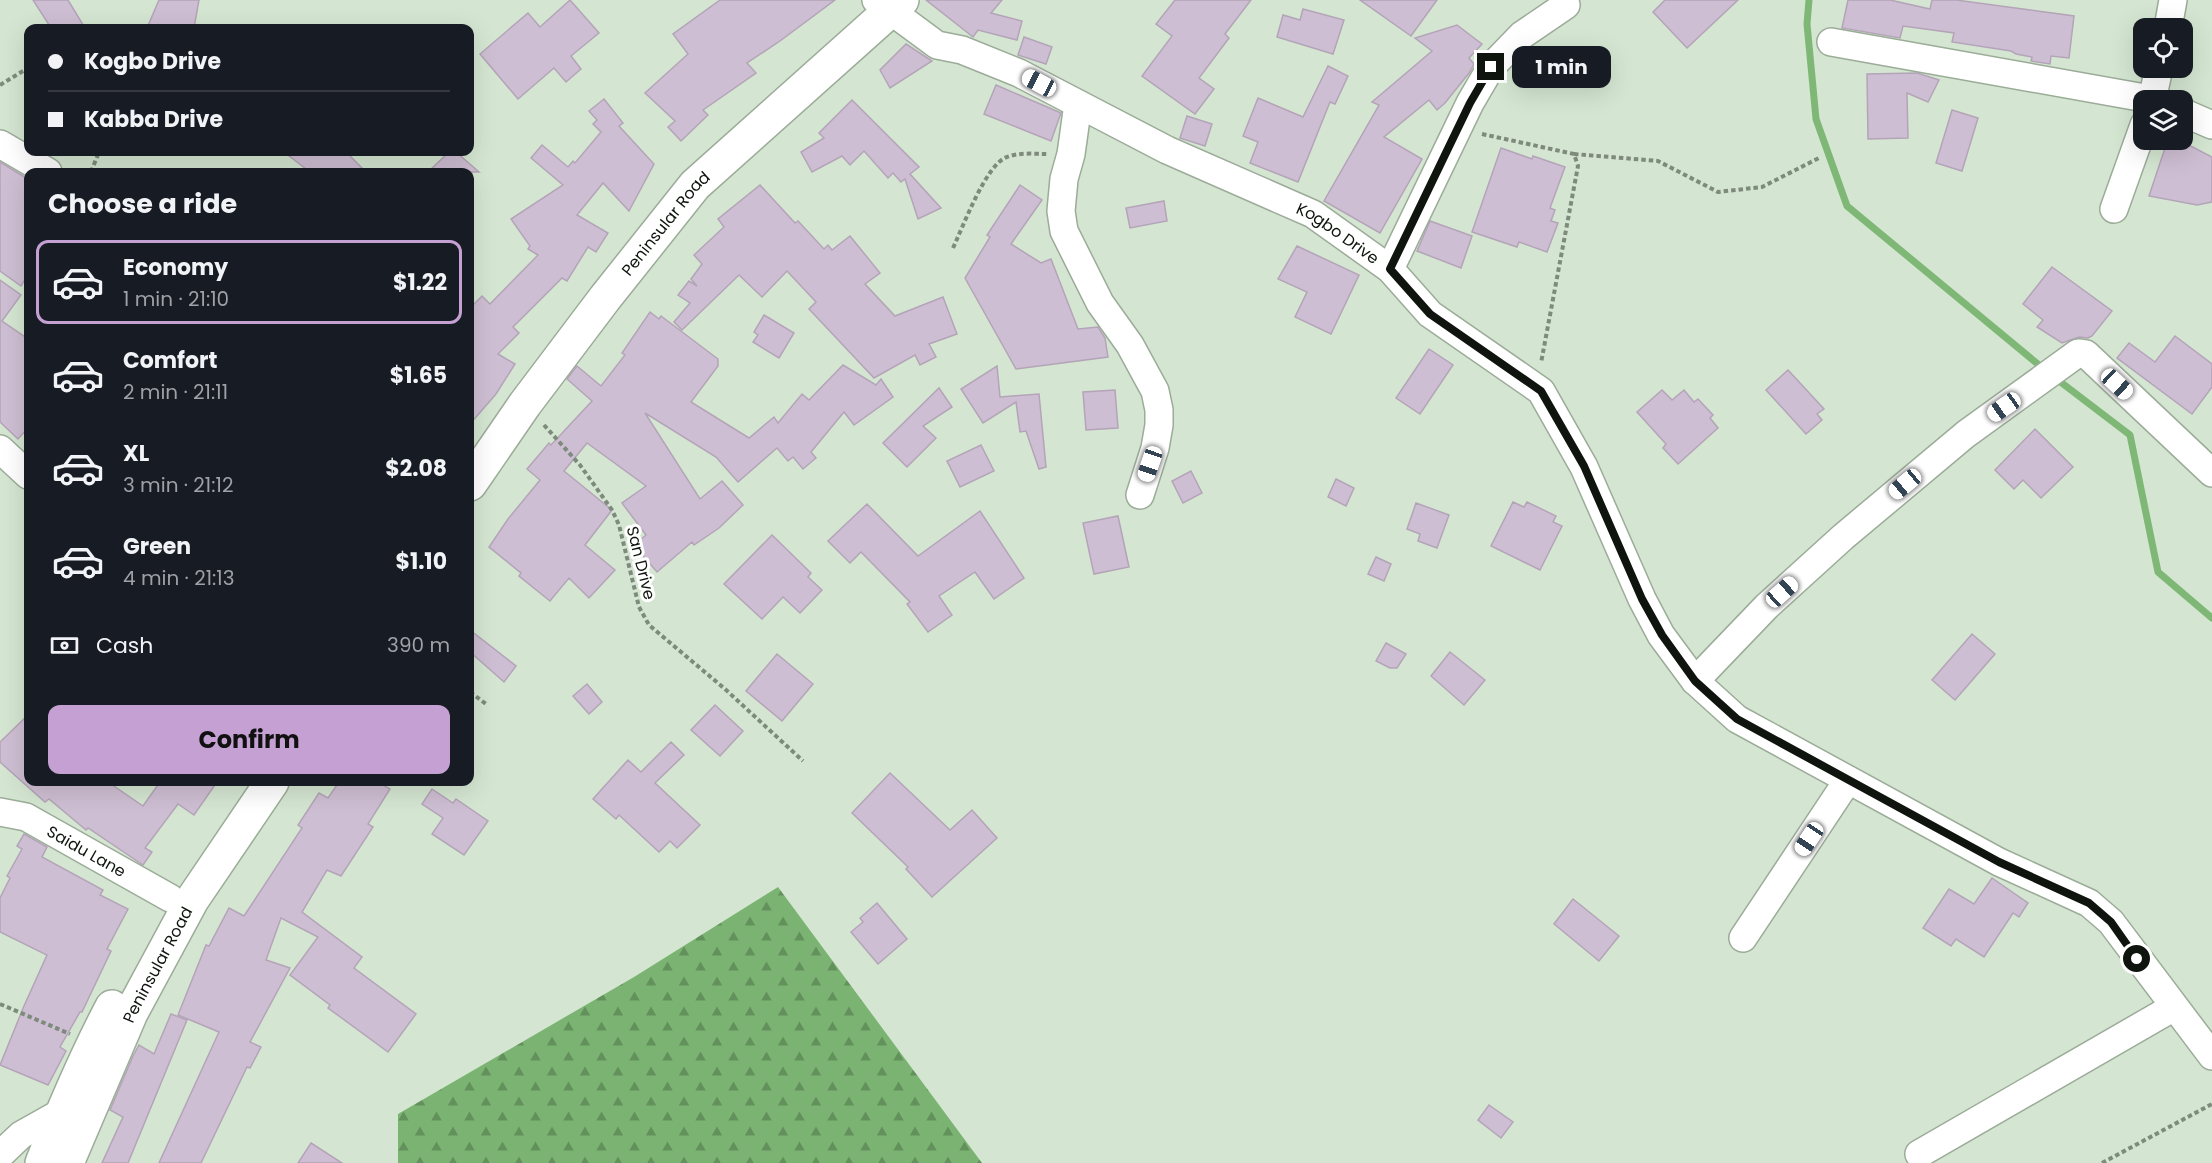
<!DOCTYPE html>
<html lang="en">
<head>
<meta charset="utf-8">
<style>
  body { margin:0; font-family:Poppins,sans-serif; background:#242831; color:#f1f3f6; height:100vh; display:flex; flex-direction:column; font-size:22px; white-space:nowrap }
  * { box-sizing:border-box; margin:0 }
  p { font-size:20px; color:#9ea1a6 }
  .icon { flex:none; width:33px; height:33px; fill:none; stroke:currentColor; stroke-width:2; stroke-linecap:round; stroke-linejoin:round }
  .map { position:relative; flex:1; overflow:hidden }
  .panel { position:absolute; left:24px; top:168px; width:450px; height:618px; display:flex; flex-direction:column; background:#171b24; border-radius:12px; box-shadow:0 6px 24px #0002 }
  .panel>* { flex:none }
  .top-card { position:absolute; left:24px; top:24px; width:450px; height:132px; border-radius:12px; box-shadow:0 6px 24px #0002; display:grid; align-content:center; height:132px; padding:0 24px; background:#171b24 }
  .controls { position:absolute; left:2133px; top:18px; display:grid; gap:12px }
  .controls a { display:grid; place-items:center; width:60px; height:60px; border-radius:12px; background:#171b24; box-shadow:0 6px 24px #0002; font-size:30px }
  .end { position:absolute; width:27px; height:27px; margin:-14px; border:8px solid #0f150e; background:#fff; box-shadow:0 0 0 3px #fff }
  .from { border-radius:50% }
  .bubble { position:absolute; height:42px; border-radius:12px; background:#171b24; box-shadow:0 6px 24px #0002; font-size:20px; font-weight:700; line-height:42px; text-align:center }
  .car { position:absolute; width:18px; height:36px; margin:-18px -9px; border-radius:8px; box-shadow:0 0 4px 2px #0007; background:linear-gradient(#fff 24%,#345 0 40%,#fff 0 76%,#345 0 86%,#fff 0) }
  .top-card b { display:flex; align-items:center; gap:21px; height:57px; font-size:22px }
  .top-card b+b { border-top:2px solid #363941 }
  .top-card i { width:15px; height:15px; background:#f1f3f6 }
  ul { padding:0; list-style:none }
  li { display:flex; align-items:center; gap:18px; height:84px; margin:0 12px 9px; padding:0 12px; border:3px solid transparent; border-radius:12px }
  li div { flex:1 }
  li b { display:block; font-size:22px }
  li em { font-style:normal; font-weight:700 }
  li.on { border-color:#c5a0d2 }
  li>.icon { width:54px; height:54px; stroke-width:1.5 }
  h2 { padding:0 24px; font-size:27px; line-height:72px }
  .pay { display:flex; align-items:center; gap:15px; height:66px; padding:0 24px; font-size:22px }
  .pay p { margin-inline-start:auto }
  .cta { display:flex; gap:12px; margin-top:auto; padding:12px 24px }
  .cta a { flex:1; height:69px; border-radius:12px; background:#c5a0d2; color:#111; font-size:24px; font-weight:700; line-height:69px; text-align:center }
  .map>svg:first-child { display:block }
</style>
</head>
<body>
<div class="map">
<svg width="2212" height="1163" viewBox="0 0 2212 1163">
  <defs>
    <pattern id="forest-firs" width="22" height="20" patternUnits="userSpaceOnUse" patternTransform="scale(1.5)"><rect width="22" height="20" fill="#7bb472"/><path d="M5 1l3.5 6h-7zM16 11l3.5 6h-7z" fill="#63915c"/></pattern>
  </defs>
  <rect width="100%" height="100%" fill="#d4e6d1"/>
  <polygon fill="url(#forest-firs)" points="778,887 982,1163 398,1163 398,1114 634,977"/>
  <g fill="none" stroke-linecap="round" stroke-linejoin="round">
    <g stroke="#7fb876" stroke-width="7">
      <polyline points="1809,0 1807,24 1816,119 1847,206 2045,370"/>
      <polyline points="2054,377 2130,435 2158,572 2212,618"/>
    </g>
  </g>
  <g fill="#cebed3" stroke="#b4a4b8" stroke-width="1.5">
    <polygon points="33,0 68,0 85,28 51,28"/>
    <polygon points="159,0 199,0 194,28 147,28"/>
    <polygon points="570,0 599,33 571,56 581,69 566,82 554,68 518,99 480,54 528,13 540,27"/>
    <polygon points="720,0 835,0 780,41 747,63 756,73 703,110 708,115 681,141 668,127 675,121 645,93 688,54 673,34"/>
    <polygon points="926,0 1002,0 991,13 1022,21 1017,40 978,30 973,37"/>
    <polygon points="1175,0 1251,0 1225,34 1229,38 1199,78 1214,89 1195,114 1142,76 1172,36 1156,24"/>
    <polygon points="1360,0 1437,0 1411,36"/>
    <polygon points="1665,0 1738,0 1687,48 1653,12"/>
    <polygon points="1848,0 1890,0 1930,9 1932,0 1956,0 2074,16 2069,58 2051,56 2050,64 2031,61 2032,57 2016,54 2011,51 1952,42 1954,33 1903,26 1900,38 1842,28"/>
    <polygon points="1303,9 1344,20 1333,54 1277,37 1283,15 1300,20"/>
    <polygon points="1457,25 1482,44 1469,58 1474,64 1469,73 1445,103 1437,110 1429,100 1384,137 1422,159 1380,233 1324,201 1379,105 1372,102 1432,51 1415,38"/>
    <polygon points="1024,37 1052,47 1046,64 1018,55"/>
    <polygon points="906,44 932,61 890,88 880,70"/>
    <polygon points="1328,66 1348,76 1335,104 1330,102 1298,182 1250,163 1258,142 1243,136 1258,98 1303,117"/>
    <polygon points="1917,73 1939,80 1928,102 1907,93 1908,138 1868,139 1867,74"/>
    <polygon points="996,85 1061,113 1051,141 984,114"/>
    <polygon points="604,99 623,123 619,126 654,164 629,211 603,183 577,215 608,233 596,252 588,247 567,281 562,278 513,327 519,333 498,354 515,364 496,394 470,424 470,308 482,296 490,304 538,255 528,249 530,246 511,219 563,185 531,158 542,145 568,167 573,161 575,163 601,132 593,124 597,120 589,111"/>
    <polygon points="852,100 919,167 910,174 941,208 918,219 905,179 901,182 893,173 888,178 864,151 850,165 842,156 812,172 801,152 824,138 819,133"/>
    <polygon points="1952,110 1978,118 1962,171 1936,163"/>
    <polygon points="1187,116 1212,124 1205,146 1180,138"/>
    <polygon points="2167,142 2185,143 2212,157 2212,202 2197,205 2149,196"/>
    <polygon points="1501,148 1532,159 1533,156 1565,167 1550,208 1555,210 1551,221 1558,223 1547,252 1519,242 1517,247 1472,232"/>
    <polygon points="284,152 346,152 366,172 310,172"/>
    <polygon points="449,152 456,152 479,172 428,172"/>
    <polygon points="0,162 28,179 28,275 21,286 0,271"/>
    <polygon points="760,185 795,223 798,221 824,249 828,245 832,250 850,236 880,273 865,284 895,316 943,297 957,334 929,344 936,357 920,365 915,355 874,378 809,309 816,302 787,271 762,297 739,275 682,330 674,322 690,303 678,295 689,281 697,286 691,279 702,264 694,255 724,227 718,219"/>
    <polygon points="1020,185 1042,200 1011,244 1041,263 1051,259 1078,329 1098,327 1105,338 1108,357 1016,369 965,278 990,237 987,235"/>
    <polygon points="1164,201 1167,221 1130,228 1126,208"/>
    <polygon points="1430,221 1472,236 1461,268 1417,251"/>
    <polygon points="1297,246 1359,275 1331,334 1295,317 1307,292 1278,279"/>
    <polygon points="2052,267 2112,311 2092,336 2088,338 2079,337 2062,343 2037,327 2043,320 2023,304"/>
    <polygon points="0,280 21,295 2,321 28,339 28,428 18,439 0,422"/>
    <polygon points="650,312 659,319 661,316 718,359 718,366 691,402 749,438 774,417 778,423 802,394 809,400 843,365 876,385 881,379 893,397 854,425 844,412 811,452 816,458 803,469 793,457 788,461 777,448 738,482 716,457 645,413 700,499 722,481 743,505 719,528 694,545 692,542 657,572 634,545 646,535 622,503 646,486 587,443 564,471 612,510 585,545 615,570 589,598 569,578 550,601 519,576 521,573 489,547 508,519 540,480 527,469 549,443 551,445 592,401 567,379 577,366 601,386 625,355 622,353"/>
    <polygon points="764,315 794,333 779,358 753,342 758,335 754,332"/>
    <polygon points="2175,336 2212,364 2212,387 2192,414 2117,358 2129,343 2155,362"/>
    <polygon points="1429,349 1453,365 1420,414 1396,398"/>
    <polygon points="997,366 1000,397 1039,394 1046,467 1039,469 1026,431 1020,432 1016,402 983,423 961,389"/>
    <polygon points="1788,370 1824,409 1817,414 1822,420 1806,434 1766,390"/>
    <polygon points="939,388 952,407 923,426 936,438 907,467 883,443"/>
    <polygon points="1115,390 1118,428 1086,430 1083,392"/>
    <polygon points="1662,390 1672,400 1684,390 1694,402 1698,399 1713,415 1710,418 1718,428 1678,464 1663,448 1666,444 1637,412"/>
    <polygon points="2035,429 2073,467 2041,498 2023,480 2014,489 1995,470"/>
    <polygon points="981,445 994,471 960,487 947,461"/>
    <polygon points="1191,471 1202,493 1183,503 1172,481"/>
    <polygon points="1336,479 1354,488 1346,506 1328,497"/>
    <polygon points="1513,502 1524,507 1527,502 1556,516 1553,522 1562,526 1540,570 1491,546"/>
    <polygon points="1416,503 1449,515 1437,548 1418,541 1420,534 1407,529"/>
    <polygon points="867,504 918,556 980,511 1024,578 994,599 975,572 939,596 952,615 928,632 907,604 910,602 861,552 850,563 828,541"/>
    <polygon points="1118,516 1129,567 1094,574 1083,523"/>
    <polygon points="772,535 811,573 808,577 822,590 800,613 783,597 762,619 724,584"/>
    <polygon points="1376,557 1391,564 1384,581 1368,574"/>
    <polygon points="470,630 516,666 504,682 470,652"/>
    <polygon points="1972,634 1995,654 1955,700 1932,680"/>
    <polygon points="1386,643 1406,654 1397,668 1390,668 1376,661"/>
    <polygon points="1450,652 1485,680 1464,705 1431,676"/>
    <polygon points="777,654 813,684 782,721 746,691"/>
    <polygon points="587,684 602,702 589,714 573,696"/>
    <polygon points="715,705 743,731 720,756 691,730"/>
    <polygon points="28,715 28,782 108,782 143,806 160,782 217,782 194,815 178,804 145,848 152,852 143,865 88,828 86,830 49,799 45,802 0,762 0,742"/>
    <polygon points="671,742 684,755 655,783 700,825 677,848 670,841 659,852 619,815 616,819 593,799 628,760 641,772"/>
    <polygon points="890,773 950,830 972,810 997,838 932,897 906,869 908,867 852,813"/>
    <polygon points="339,782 378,782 390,789 368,824 373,827 341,876 327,870 302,912 362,957 354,968 416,1014 388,1052 328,1008 330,1005 290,975 318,937 281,918 266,960 290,968 250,1042 261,1047 250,1068 247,1067 201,1163 159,1163 219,1032 178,1015 206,945 209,946 229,908 244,916 302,828 298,825 319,793 328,798"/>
    <polygon points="432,789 453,803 456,799 488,821 464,855 432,834 443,818 422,804"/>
    <polygon points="24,834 47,847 42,857 103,890 100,895 128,909 107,949 111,951 82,1012 80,1012 60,1047 66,1051 48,1085 0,1065 24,1006 47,955 0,932 0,898 10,878 7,876 22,849 17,846"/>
    <polygon points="1992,878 2028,903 2019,917 2013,913 1984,957 1956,939 1951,946 1923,928 1949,889 1974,904"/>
    <polygon points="1573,899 1619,936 1599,961 1554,924"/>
    <polygon points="877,903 907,939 878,964 851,932 863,922 860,918"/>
    <polygon points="171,1014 187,1020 128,1163 102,1163 123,1117 110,1110 133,1056 139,1045 154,1054"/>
    <polygon points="1489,1105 1513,1122 1501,1138 1478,1120"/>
    <polygon points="311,1143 342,1163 298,1163"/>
  </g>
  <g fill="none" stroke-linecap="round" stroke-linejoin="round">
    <defs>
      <g id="minor">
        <path id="s1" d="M876,0L937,45L962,50L1019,73L1167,150L1313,214L1390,269L1430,314L1541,391L1584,467L1642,599L1661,635L1695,681L1737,719L1999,862L2089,903L2111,922L2212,1056"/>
        <polyline points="2168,28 2173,0"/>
        <polyline points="1831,42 2156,100"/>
        <polyline points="2152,100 2159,68"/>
        <polyline points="1078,104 1071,154 1064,179 1061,211 1064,231 1100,303 1130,345 1155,391 1159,410 1159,425 1155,448 1140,495"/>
        <polyline points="2182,112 2212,125"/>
        <polyline points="0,144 48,172"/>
        <polyline points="2114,209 2144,125"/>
        <polyline points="1390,269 1470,103 1491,67 1522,35 1566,5"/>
        <polyline points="0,449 28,475"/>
        <polyline points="1695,681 1767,606 1843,537 1966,434 2078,353 2086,354 2212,473"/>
        <path id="s2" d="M0,812L26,817L170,898"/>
        <polyline points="1743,938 1848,780"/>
        <polyline points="1919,1154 2174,1007"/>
        <polyline points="0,1155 21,1135 62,1112 72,1115"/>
      </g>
      <g id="primary">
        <path id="s3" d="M470,484L525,404L605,298L695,185L902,0"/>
        <path d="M42,1163C63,1110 85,1058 112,1007"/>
        <path id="s4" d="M67,1163L131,1013L192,900L272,782"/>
      </g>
    </defs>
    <use href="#minor" stroke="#9bac98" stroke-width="30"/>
    <use href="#primary" stroke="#9bac98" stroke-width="36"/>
    <g stroke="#7e8b7c" stroke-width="4" stroke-dasharray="4.5 3" stroke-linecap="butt">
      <polyline points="0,85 28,68"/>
      <polyline points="1482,134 1574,154 1578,166 1541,363"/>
      <polyline points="1574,154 1658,161 1718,192 1762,187 1819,158"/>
      <polyline points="91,172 99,152"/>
      <path d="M953,248C963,227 986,164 1007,157C1020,152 1035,154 1048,154"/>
      <polyline points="544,425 580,465 612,510 619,525 639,607 649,625 725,689 803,761"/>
      <polyline points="470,692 486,704"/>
      <polyline points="0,1004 70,1034"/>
      <polyline points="2102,1163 2212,1104"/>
    </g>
    <use href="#minor" stroke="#fff" stroke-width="27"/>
    <use href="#primary" stroke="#fff" stroke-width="33"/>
  </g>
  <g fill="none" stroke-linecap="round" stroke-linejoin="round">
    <polyline stroke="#0f150e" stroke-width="8" points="1491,67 1470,103 1390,269 1430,314 1541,391 1584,466 1642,599 1662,635 1695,681 1737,719 1999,862 2089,903 2111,922 2137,959"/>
  </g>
  <g text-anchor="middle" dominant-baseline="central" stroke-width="6" stroke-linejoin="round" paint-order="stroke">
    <g font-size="16" fill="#0f150e" stroke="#fff">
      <text stroke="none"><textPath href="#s3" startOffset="326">Peninsular Road</textPath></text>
      <text stroke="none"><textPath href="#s1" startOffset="520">Kogbo Drive</textPath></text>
      <text transform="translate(641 563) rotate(76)">San Drive</text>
      <text stroke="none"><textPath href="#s2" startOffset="96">Saidu Lane</textPath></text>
      <text stroke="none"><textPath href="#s4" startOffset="218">Peninsular Road</textPath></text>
    </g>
  </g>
</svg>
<div class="controls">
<a><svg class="icon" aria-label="locate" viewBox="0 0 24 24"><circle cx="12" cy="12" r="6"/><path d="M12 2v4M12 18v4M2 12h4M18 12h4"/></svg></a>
<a><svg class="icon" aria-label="layers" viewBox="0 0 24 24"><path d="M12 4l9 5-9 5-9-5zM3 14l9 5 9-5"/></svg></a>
</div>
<i class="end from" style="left:2137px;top:959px"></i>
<i class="end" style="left:1491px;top:67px"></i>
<div class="bubble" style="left:1512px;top:46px;width:99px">1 min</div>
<i class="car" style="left:1039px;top:83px;rotate:298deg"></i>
<i class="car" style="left:2117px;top:384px;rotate:133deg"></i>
<i class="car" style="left:2004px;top:407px;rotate:235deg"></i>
<i class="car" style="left:1150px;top:464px;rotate:199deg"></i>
<i class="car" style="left:1905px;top:484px;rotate:230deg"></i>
<i class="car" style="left:1782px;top:592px;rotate:48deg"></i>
<i class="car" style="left:1809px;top:839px;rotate:214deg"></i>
<div class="top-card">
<b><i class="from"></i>Kogbo Drive</b>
<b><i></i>Kabba Drive</b>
</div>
<section class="panel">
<h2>Choose a ride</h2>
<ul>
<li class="on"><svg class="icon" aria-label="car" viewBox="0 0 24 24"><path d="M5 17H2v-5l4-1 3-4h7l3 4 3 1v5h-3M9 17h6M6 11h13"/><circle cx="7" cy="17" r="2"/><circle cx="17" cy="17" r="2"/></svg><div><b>Economy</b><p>1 min · 21:10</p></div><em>$1.22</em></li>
<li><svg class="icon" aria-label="car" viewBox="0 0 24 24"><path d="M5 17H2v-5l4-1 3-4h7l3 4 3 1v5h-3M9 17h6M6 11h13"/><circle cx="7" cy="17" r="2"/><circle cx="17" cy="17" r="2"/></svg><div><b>Comfort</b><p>2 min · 21:11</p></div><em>$1.65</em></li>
<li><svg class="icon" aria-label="car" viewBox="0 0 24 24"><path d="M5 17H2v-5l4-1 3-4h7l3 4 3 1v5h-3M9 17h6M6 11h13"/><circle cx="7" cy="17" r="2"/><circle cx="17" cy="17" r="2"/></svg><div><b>XL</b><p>3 min · 21:12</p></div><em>$2.08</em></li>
<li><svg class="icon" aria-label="car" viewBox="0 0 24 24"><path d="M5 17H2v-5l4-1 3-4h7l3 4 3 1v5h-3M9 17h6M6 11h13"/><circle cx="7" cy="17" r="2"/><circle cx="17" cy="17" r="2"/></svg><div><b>Green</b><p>4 min · 21:13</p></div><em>$1.10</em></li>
</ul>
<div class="pay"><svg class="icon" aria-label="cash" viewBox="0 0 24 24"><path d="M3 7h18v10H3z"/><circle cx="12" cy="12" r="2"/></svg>Cash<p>390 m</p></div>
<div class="cta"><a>Confirm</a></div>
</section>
</div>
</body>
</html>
